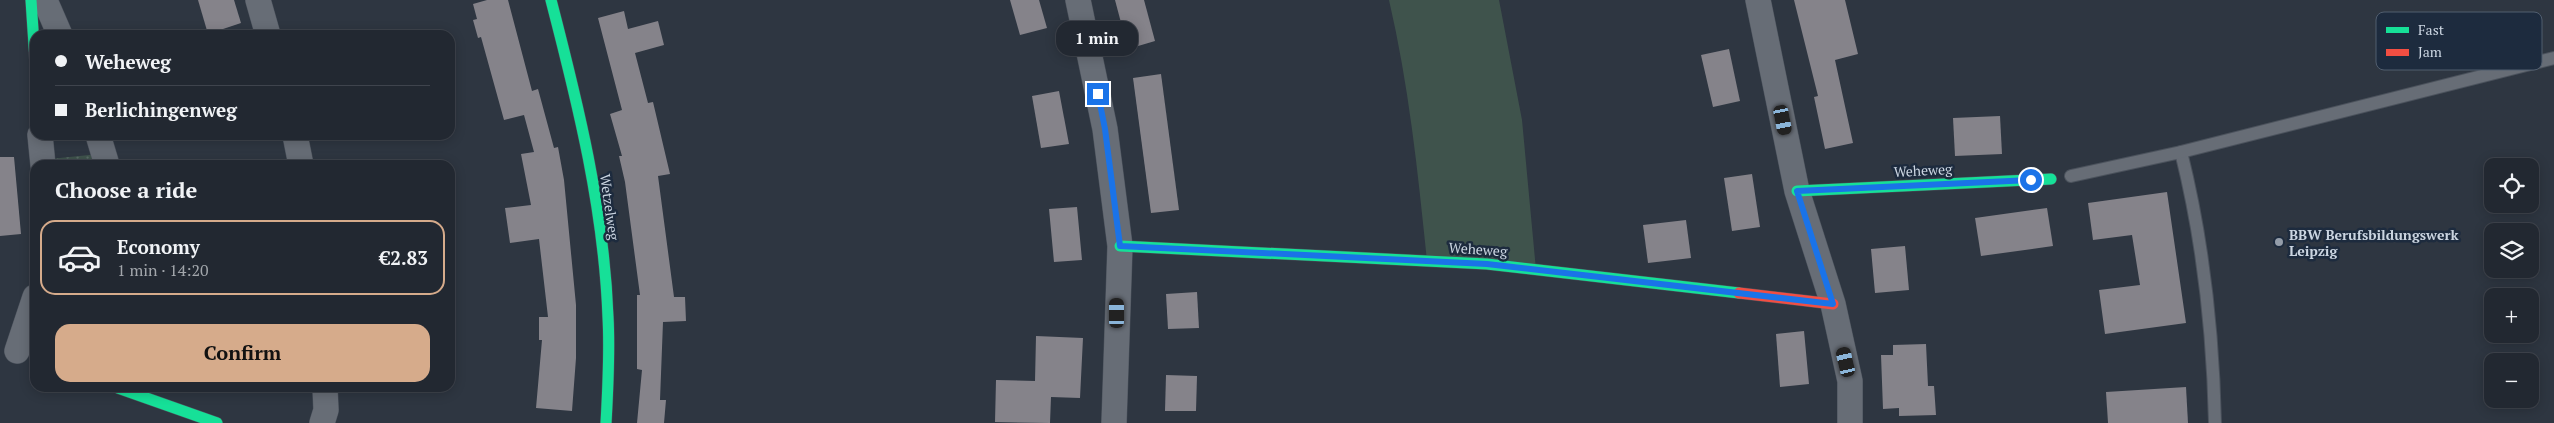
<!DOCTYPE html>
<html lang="en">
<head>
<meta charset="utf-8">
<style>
  body { margin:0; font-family:"PT Serif",serif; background:#2a3039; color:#f1f3f6; height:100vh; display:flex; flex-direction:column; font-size:19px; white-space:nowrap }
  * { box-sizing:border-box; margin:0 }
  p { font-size:16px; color:#a2a6ab }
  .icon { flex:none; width:28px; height:28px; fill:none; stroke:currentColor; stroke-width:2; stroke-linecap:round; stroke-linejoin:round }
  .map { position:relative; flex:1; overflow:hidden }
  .details { position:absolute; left:30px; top:160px; width:425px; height:232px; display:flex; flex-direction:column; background:#222831; border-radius:15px; box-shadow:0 2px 12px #0003,0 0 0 1px #3f444d }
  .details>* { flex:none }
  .top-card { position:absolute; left:30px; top:30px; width:425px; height:110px; border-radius:15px; box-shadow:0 2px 12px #0003,0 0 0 1px #3f444d; display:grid; align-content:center; height:110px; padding:0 25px; background:#222831 }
  .controls { position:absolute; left:2484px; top:158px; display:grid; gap:10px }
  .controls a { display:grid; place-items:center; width:55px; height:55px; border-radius:10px; background:#222831; box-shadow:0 2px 12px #0003,0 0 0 1px #3f444d; font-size:25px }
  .end { position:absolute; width:22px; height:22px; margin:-11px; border:6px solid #1a73e8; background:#fff; box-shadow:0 0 0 2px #fff }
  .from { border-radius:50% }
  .bubble { position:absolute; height:35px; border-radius:15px; background:#222831; box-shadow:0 2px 12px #0003,0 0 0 1px #3f444d; font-size:16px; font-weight:700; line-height:35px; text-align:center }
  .car { position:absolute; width:15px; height:30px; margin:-15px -8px; border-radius:6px; box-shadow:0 0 4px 1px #0007; background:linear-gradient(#222 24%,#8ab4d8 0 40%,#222 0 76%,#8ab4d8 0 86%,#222 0) }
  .top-card b { display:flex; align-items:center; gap:18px; height:48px; font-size:19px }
  .top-card b+b { border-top:1px solid #3f444d }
  .top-card i { width:12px; height:12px; background:#f1f3f6 }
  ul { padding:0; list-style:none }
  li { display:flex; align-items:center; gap:15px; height:75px; margin:0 10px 8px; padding:0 15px; border:2px solid transparent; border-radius:15px }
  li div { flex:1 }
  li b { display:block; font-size:19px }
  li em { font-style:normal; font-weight:700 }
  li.current { border-color:#d6ab8b }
  li>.icon { width:45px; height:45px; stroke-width:1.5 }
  h2 { padding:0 25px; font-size:22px; line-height:60px }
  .button { display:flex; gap:10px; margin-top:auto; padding:10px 25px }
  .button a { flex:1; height:58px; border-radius:15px; background:#d6ab8b; color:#111; font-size:20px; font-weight:700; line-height:58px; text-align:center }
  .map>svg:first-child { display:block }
</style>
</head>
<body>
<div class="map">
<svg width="2554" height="423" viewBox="0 0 2554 423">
  <defs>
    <pattern id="grass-dots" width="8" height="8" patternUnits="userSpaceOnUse" patternTransform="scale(1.25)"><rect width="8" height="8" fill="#3f534c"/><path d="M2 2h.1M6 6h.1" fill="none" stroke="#596b66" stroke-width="1.8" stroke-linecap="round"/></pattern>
  </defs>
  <rect width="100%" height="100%" fill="#2e3641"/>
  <polygon fill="url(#grass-dots)" points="99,154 102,165 51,165 50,159"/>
  <path fill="#3f534c" d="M1389,0H1499L1522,120L1536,270L1427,261C1418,173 1409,86 1389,0Z"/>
  <g fill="#85838a">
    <polygon points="198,0 234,0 241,23 208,34"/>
    <polygon points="487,0 508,0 532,91 538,89 554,148 558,147 564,180 576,305 576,358 572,411 536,408 542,340 539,340 539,317 548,317 539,239 510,243 505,208 531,205 521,154 534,152 524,115 504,120 481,37 478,38 473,20 477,19 473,4"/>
    <polygon points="1010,0 1039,0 1047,28 1020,35"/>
    <polygon points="1115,0 1144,0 1155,41 1128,49"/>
    <polygon points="1794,0 1845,0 1858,54 1835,60 1853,143 1825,149 1814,97 1818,96"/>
    <polygon points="624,11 628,29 658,21 664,45 635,53 648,103 653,102 670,174 658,176 674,297 685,297 686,321 663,322 660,400 666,400 664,423 637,423 642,370 637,369 637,295 640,295 625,182 619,156 622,156 610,114 622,110 598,18"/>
    <polygon points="1729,49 1740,101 1713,107 1701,55"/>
    <polygon points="1161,74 1179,210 1151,213 1133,78"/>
    <polygon points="1059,91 1069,144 1041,148 1032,96"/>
    <polygon points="2000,116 2002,154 1955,156 1953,118"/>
    <polygon points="0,157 14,157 21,234 0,236"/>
    <polygon points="1752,174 1760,227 1732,231 1724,178"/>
    <polygon points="2167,192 2186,323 2105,334 2099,290 2140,285 2132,235 2093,240 2088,203"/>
    <polygon points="1077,207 1082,260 1054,262 1049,209"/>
    <polygon points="2047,208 2053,246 1981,256 1975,218"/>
    <polygon points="1686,220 1691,258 1648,263 1643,225"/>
    <polygon points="1905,246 1909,290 1875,293 1871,249"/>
    <polygon points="1197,292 1199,328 1168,329 1166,294"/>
    <polygon points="1804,331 1809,384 1780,387 1776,334"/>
    <polygon points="1036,336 1083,338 1080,398 1051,397 1050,423 995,422 996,380 1035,381"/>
    <polygon points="1926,344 1928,386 1934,386 1936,415 1899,416 1899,408 1883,409 1881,355 1893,355 1893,345"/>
    <polygon points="1166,375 1197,376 1196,411 1165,411"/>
    <polygon points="2186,387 2188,423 2108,423 2106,392"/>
  </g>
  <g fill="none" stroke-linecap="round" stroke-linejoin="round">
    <defs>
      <g id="lane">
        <path d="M2181,152C2203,240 2213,333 2215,423"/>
        <polyline points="2071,176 2181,152 2554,58"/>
      </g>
      <g id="street">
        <polyline points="42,0 47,5 60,35"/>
        <polyline points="258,0 268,35"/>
        <polyline points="1078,0 1105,129 1120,246 1114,423"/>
        <polyline points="1758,0 1797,191 1833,304 1850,381 1850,423"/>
        <polyline points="40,135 43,165"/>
        <polyline points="98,135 107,165"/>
        <polyline points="295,135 301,165"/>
        <polyline points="17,351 35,297"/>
        <polyline points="322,423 326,410 325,388"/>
      </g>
      <g id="fast">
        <polyline points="31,0 35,60"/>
        <path d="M551,0C578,104 604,209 608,317C610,352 608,388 606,423"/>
        <polyline points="1797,191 2051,179"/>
        <polyline points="1120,246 1487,264 1739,293"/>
        <polyline points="118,388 217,423"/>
      </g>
      <polyline id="jam" points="1739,293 1833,304"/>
    </defs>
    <use href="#lane" stroke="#4b525c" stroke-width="14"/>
    <use href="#street" stroke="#4b525c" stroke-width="26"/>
    <use href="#fast" stroke="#4b525c" stroke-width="12"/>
    <use href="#jam" stroke="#4b525c" stroke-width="12"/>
    <use href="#lane" stroke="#676d76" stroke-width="12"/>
    <use href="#street" stroke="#676d76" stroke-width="25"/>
    <use href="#fast" stroke="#16e098" stroke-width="11"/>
    <use href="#jam" stroke="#f24e42" stroke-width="11"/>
  </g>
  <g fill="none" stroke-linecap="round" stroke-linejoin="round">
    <polyline stroke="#1a73e8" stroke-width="6" points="1098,94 1105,129 1120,246 1487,264 1833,304 1797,191 2031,180"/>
  </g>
  <circle fill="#949da9" stroke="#1d2b3e" stroke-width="2" cx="2279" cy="242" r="5"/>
  <g text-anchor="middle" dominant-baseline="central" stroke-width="5" stroke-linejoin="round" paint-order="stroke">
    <g font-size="14" fill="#cbd5e1" stroke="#1d2b3e">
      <text transform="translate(1923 170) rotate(-3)">Weheweg</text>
      <text transform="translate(610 207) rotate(82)">Wetzelweg</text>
      <text transform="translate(1478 249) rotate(4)">Weheweg</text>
    </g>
    <g font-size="14" font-weight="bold" fill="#cbd5e1" stroke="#1d2b3e" text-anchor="start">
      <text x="2289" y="234">BBW Berufsbildungswerk<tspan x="2289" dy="16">Leipzig</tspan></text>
    </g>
  </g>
  <rect x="2376" y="12" width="166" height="58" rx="8" fill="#1d2b3e" stroke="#515e6f" stroke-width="1"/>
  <rect x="2386" y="27" width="23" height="6" fill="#16e098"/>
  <rect x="2386" y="49" width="23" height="7" fill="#f24e42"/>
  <g font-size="14" fill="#cbd5e1">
    <text x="2418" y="35">Fast</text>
    <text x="2418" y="57">Jam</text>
  </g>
</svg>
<div class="controls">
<a><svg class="icon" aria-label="locate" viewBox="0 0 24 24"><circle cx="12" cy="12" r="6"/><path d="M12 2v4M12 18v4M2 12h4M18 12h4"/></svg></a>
<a><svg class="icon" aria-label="layers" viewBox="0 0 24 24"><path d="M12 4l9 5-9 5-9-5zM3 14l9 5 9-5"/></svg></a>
<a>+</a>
<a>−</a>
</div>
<i class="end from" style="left:2031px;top:180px"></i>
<i class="end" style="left:1098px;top:94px"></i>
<div class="bubble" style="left:1056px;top:21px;width:82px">1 min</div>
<i class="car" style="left:1783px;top:120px;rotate:169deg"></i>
<i class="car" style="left:1117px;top:313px;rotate:0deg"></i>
<i class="car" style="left:1846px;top:362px;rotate:347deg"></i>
<div class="top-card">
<b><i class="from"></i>Weheweg</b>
<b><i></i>Berlichingenweg</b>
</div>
<section class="details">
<h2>Choose a ride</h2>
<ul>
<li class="current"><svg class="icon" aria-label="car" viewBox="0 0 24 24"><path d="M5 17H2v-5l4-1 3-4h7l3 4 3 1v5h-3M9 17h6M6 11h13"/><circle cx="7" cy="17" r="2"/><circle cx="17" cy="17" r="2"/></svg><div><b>Economy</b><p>1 min · 14:20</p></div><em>€2.83</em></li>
</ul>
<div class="button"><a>Confirm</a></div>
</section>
</div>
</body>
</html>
